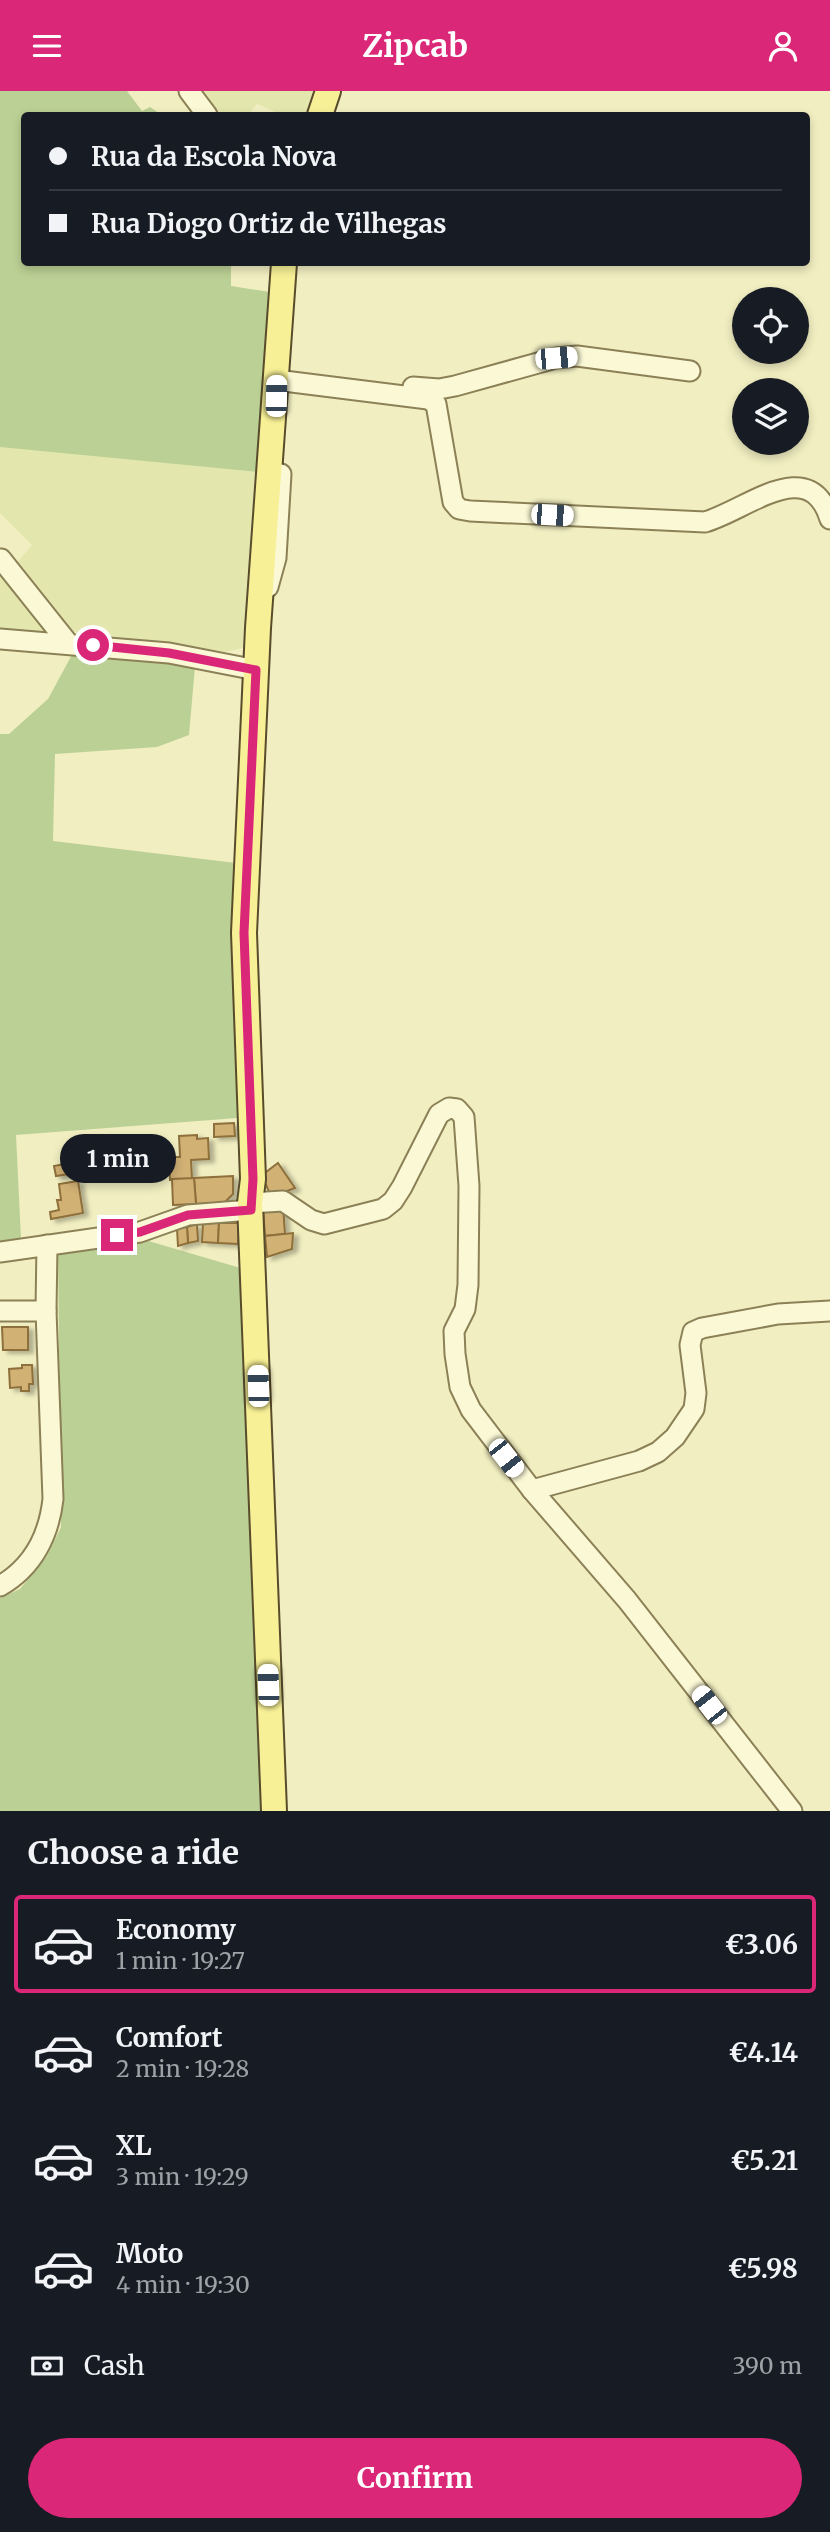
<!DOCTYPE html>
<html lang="en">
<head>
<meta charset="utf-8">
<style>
  body { margin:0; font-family:Merriweather,serif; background:#242831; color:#f1f3f6; height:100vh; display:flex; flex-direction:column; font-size:26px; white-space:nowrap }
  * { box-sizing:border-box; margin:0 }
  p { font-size:23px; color:#9ea1a6 }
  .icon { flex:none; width:38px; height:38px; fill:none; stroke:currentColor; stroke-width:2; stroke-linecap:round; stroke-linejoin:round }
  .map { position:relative; height:1720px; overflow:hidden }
  .sheet { display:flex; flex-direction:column; background:#171b24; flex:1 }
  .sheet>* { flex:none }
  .banner { position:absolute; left:21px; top:21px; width:789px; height:154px; border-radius:7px; box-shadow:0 4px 10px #0003; display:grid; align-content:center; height:154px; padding:0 28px; background:#171b24 }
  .tools { position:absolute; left:732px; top:196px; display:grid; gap:14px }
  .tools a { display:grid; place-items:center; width:77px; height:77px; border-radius:50%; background:#171b24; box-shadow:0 4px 10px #0003; font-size:35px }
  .end { position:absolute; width:32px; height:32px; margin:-16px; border:9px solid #db2777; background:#fff; box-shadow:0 0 0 4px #fff }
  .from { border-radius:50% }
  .bubble { position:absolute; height:49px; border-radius:24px; background:#171b24; box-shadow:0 4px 10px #0003; font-size:23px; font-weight:700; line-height:49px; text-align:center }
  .car { position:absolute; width:21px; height:42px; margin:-21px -10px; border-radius:9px; box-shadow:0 0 5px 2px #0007; background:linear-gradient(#fff 24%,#345 0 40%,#fff 0 76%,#345 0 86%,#fff 0) }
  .banner b { display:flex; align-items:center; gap:24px; height:66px; font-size:26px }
  .banner b+b { border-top:2px solid #363941 }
  .banner i { width:18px; height:18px; background:#f1f3f6 }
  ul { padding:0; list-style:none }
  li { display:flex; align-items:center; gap:21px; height:98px; margin:0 14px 10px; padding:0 14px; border:4px solid transparent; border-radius:7px }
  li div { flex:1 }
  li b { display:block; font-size:26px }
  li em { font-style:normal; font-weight:700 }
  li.on { border-color:#db2777 }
  li>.icon { width:63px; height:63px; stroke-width:1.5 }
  h2 { padding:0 28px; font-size:32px; line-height:84px }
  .pay { display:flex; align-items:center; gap:18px; height:77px; padding:0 28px; font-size:26px }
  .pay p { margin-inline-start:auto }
  .button { display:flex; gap:14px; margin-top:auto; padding:14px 28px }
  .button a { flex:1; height:80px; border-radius:42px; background:#db2777; color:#fff; font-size:28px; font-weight:700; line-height:80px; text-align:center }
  header { display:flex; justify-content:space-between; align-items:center; height:91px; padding:0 28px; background:#db2777; color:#fff; font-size:32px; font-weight:700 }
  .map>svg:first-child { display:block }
</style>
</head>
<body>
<header><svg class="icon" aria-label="menu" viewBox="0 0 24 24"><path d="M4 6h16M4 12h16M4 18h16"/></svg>Zipcab<svg class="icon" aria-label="person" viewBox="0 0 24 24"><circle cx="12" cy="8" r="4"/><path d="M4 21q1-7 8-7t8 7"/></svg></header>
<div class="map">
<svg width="830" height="1720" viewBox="0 0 830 1720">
  <defs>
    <filter id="shadow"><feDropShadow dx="5" dy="3" stdDeviation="2" flood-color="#0004"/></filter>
  </defs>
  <rect width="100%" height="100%" fill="#f1eec1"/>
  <g fill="#e3e7ad">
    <polygon points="199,0 315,0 307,24 282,24 257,13 248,24 217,24"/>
    <polygon points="0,355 258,381 246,556 226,561 67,540 15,474 32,454 0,422"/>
    <polygon points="6,480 53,542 0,539 0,482"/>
  </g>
  <g fill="#bbd094">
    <polygon points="0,0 127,0 142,20 150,16 162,24 24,24 24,172 231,172 231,195 276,202 258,381 0,356"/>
    <polygon points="74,560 195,575 189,644 157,656 55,663 53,750 236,772 233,848 237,1027 16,1044 21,1148 0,1151 0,643 9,643 48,608"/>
    <polygon points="145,1149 244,1178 270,1720 0,1720 0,1507 20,1498 47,1465 61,1436 58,1162"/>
  </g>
  <g fill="#d2b174" stroke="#8d6f3b" stroke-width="2" filter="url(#shadow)">
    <polygon points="234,1032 235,1045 214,1046 214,1033"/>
    <polygon points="197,1044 197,1048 208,1047 209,1068 191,1069 192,1088 170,1089 169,1066 180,1066 179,1045"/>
    <polygon points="83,1051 85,1065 74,1067 73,1053"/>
    <polygon points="86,1069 88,1080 56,1085 54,1075"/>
    <polygon points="278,1072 295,1097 271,1106 262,1084"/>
    <polygon points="233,1085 233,1103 224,1112 196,1113 194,1087"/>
    <polygon points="194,1087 196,1113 173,1114 172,1088"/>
    <polygon points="78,1090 83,1122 51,1128 50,1121 59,1119 57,1109 61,1109 59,1093"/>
    <polygon points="283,1115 285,1143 265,1145 263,1117"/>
    <polygon points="203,1131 219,1132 218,1152 202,1151"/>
    <polygon points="219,1132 239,1132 238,1153 218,1152"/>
    <polygon points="197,1133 198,1150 188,1152 187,1136"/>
    <polygon points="187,1136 188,1152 178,1155 177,1138"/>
    <polygon points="293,1142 292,1158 267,1166 265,1145"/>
    <polygon points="2,1236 28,1236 28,1259 3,1259"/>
    <polygon points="22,1274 32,1274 33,1293 29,1293 29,1300 21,1300 21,1296 10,1297 9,1278 22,1277"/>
  </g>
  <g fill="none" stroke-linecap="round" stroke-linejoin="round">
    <defs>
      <g id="minor">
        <polyline points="189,0 207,24"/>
        <path d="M276,289L428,308L436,313L453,411L459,418L470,420L705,431C747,419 809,362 830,428"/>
        <polyline points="413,296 439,298 455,295 556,267 577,265 690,280"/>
        <polyline points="1,468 68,552"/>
        <polyline points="268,496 276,467 281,383"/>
        <polyline points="0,548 169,562 256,579"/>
        <polyline points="250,1112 283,1110 311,1129 324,1133 383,1118 393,1110 402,1096 439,1023 449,1017 457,1018 464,1026 469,1095 468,1194 465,1218 454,1240 455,1263 460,1296 471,1319 532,1399 627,1509 792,1720"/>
        <polyline points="0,1161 140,1141 188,1124 251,1119"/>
        <polyline points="0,1220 46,1220"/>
        <polyline points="532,1399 639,1370 658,1361 675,1346 694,1318 696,1302 690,1254 693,1241 702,1237 778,1223 830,1220"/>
        <path d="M0,1495C33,1476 49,1444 53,1408L46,1220L47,1154"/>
      </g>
      <g id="major">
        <polyline points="320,24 328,0"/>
        <polyline points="274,1720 250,1112 253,1088 244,842 258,537 284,172"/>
      </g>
    </defs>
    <use href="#minor" stroke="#8c8057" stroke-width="23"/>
    <use href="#major" stroke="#594c2c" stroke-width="28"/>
    <use href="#minor" stroke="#fbf9d5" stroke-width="19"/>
    <use href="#major" stroke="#f7f096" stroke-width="24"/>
  </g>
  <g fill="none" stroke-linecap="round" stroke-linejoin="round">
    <polyline stroke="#db2777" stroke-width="9" points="93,554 169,562 256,579 244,842 253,1088 251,1119 188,1124 140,1141 117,1144"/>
  </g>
</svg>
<div class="tools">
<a><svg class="icon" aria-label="locate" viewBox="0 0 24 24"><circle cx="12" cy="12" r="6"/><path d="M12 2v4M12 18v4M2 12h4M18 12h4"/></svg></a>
<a><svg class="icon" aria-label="layers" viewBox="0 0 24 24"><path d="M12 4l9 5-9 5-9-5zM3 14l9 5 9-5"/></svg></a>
</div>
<i class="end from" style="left:93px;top:554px"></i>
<i class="end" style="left:117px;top:1144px"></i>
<div class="bubble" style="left:60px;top:1043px;width:116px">1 min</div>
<i class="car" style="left:556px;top:267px;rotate:85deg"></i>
<i class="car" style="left:276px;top:305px;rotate:1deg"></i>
<i class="car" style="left:552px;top:424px;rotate:93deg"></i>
<i class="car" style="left:258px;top:1295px;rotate:358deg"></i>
<i class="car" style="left:506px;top:1367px;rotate:142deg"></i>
<i class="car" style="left:268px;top:1594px;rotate:358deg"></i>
<i class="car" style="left:709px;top:1614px;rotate:322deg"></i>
<div class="banner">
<b><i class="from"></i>Rua da Escola Nova</b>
<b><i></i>Rua Diogo Ortiz de Vilhegas</b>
</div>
</div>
<section class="sheet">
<h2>Choose a ride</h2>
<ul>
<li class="on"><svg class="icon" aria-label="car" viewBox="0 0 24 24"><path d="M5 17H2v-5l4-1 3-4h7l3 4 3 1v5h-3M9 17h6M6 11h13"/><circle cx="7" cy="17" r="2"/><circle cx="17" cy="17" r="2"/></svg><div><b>Economy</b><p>1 min · 19:27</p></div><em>€3.06</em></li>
<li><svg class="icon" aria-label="car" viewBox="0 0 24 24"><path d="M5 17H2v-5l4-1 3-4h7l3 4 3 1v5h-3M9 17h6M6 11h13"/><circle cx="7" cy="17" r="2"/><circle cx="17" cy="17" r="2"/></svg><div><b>Comfort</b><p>2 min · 19:28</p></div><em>€4.14</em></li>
<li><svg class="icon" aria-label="car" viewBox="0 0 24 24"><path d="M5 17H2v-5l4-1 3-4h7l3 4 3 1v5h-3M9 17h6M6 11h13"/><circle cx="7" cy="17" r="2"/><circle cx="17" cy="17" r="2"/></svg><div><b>XL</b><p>3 min · 19:29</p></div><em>€5.21</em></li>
<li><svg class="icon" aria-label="car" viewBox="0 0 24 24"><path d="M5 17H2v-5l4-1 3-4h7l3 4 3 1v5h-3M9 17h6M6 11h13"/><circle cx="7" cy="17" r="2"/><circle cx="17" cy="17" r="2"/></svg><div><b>Moto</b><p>4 min · 19:30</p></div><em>€5.98</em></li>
</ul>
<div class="pay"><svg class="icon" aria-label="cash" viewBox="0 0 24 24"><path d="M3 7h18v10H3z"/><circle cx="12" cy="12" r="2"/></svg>Cash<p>390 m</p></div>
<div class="button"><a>Confirm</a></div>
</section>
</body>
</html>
